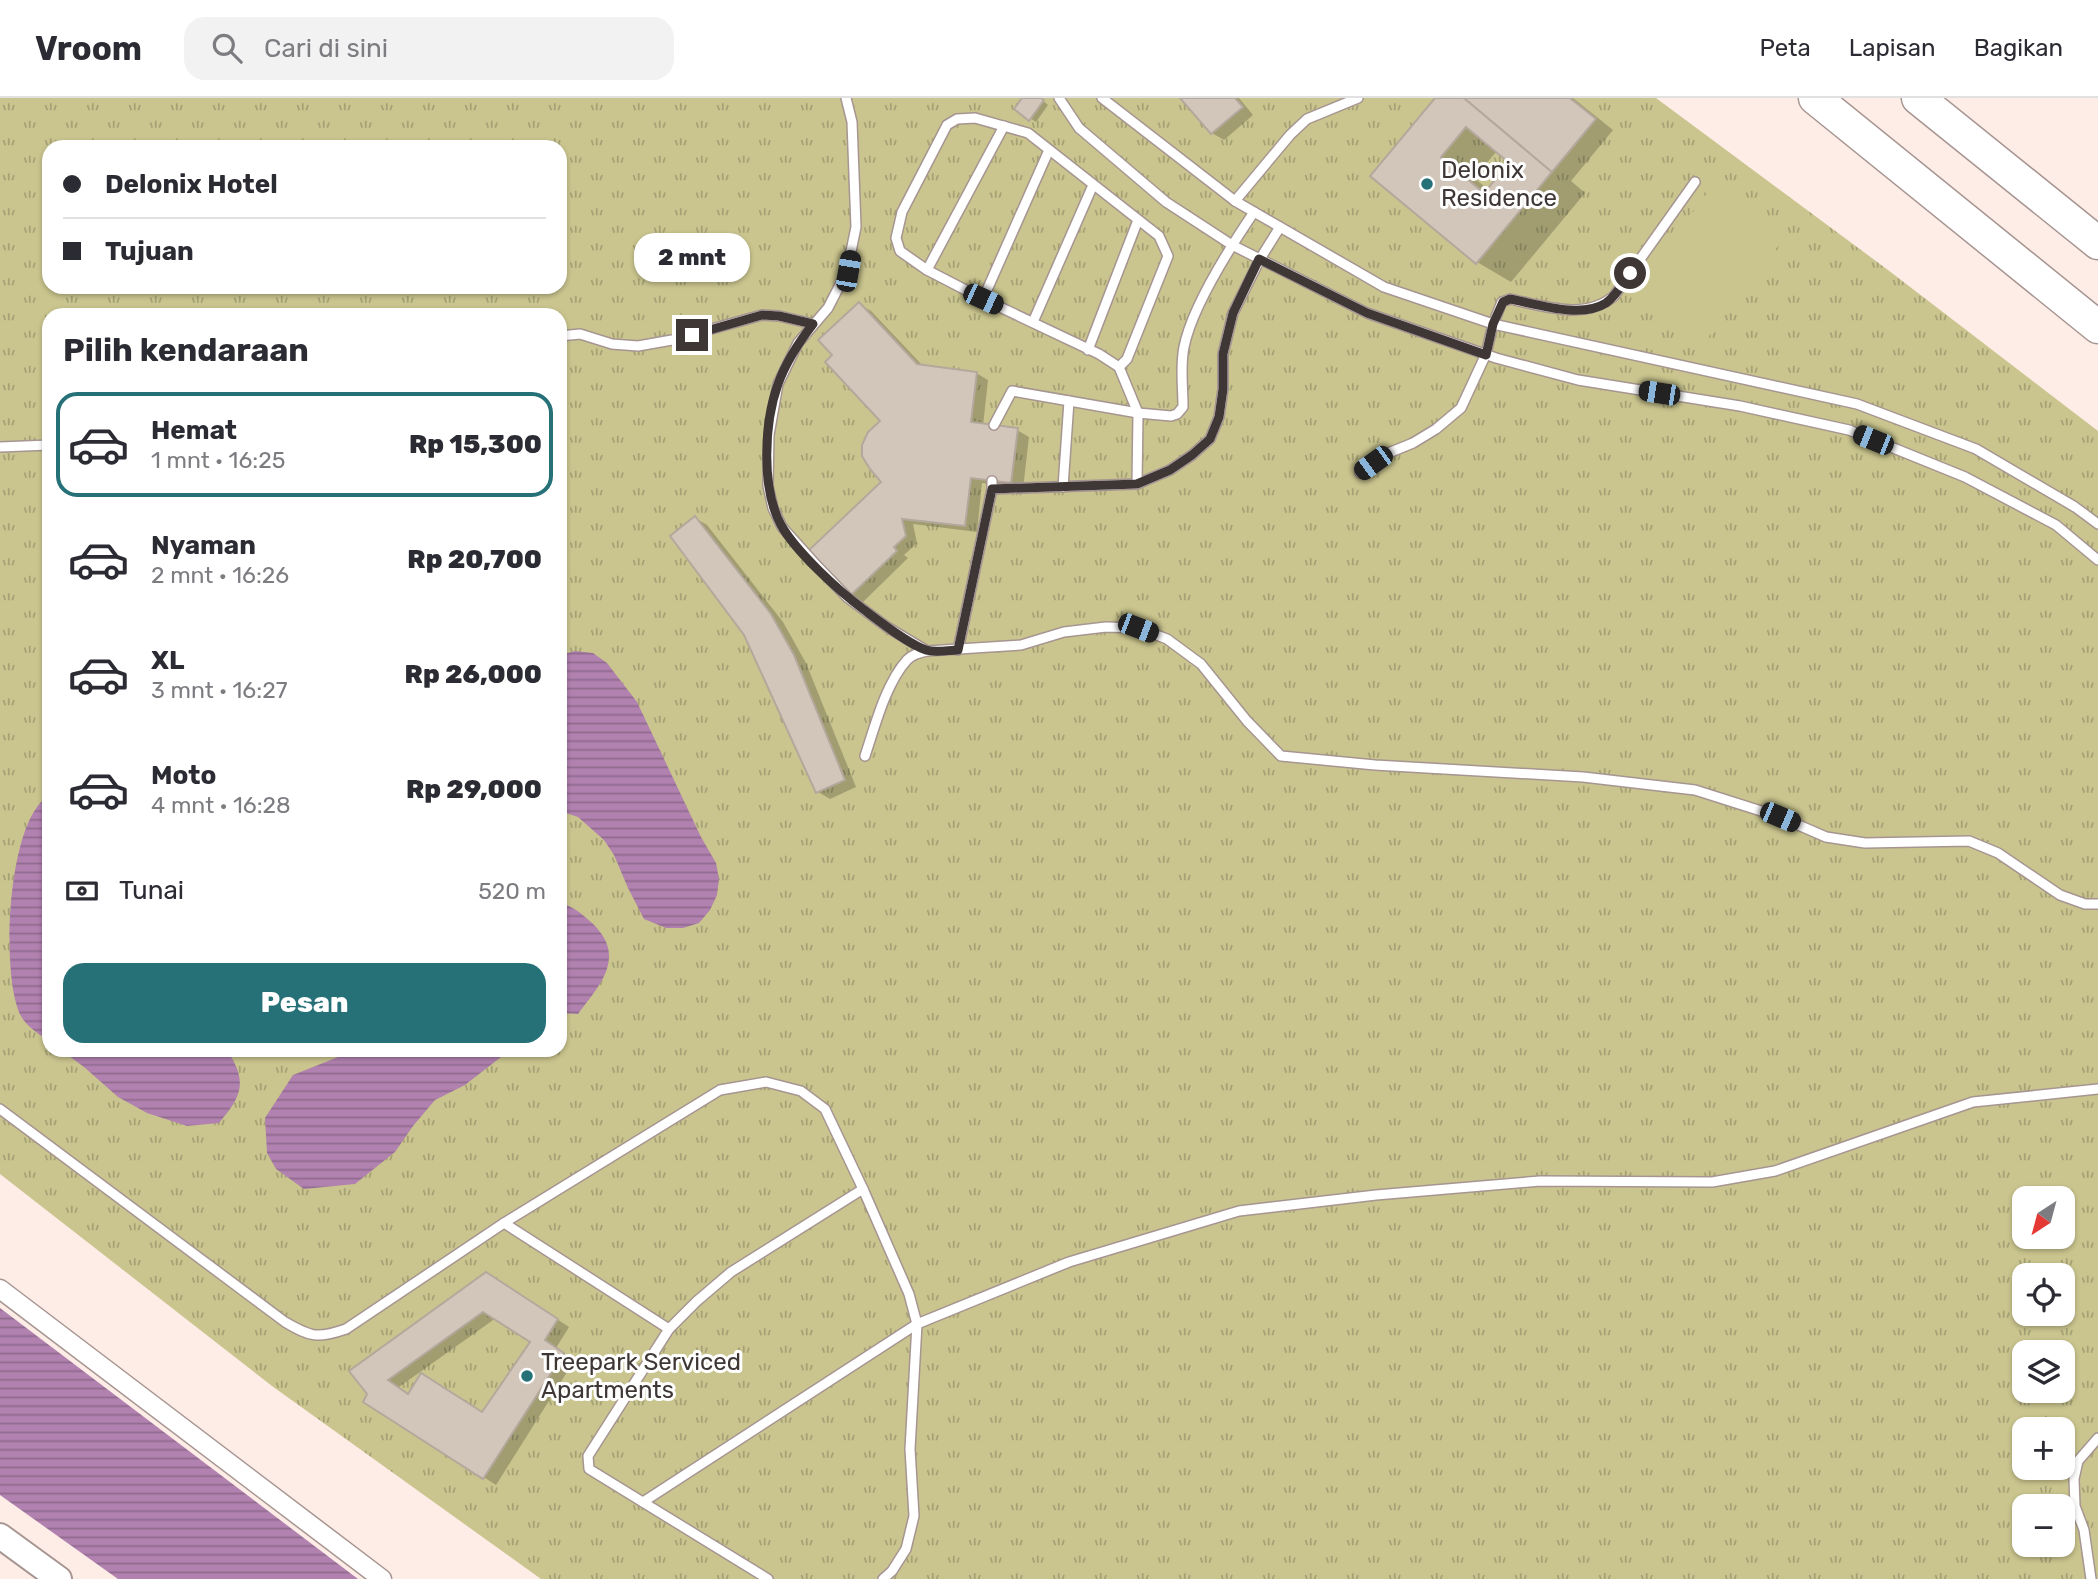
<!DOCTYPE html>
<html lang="id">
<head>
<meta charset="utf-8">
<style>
  body { margin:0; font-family:Rubik,sans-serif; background:#f2f2f3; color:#2b2b33; height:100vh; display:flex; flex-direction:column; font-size:26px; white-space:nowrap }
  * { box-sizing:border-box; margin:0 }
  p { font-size:23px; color:#7c7c81 }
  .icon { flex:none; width:38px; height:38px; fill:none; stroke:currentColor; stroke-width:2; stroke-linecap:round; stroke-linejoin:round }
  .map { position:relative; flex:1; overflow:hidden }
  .details { position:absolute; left:42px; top:210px; width:525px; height:749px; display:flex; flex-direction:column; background:#fff; border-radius:21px; box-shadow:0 2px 5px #0004 }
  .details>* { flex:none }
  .guide { position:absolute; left:42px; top:42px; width:525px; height:154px; border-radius:21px; box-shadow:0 2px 5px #0004; display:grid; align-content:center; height:154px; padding:0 21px; background:#fff }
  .needle { width:46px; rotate:216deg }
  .tools { position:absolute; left:2012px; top:1088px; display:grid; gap:14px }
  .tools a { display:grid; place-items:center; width:63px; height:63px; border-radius:14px; background:#fff; box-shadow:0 2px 5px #0004; font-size:35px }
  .end { position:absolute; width:32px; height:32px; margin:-16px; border:9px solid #3f3736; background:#fff; box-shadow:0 0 0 4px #fff }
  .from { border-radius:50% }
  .bubble { position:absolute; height:49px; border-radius:21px; background:#fff; box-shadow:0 2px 5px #0004; font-size:23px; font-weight:800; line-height:49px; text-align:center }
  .car { position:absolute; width:21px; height:42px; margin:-21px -10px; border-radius:9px; box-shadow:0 0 5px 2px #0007; background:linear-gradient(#222 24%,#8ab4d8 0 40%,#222 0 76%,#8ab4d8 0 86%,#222 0) }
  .guide b { display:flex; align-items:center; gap:24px; height:66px; font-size:26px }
  .guide b+b { border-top:2px solid #e1e1e2 }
  .guide i { width:18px; height:18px; background:#2b2b33 }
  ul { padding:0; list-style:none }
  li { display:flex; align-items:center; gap:21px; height:105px; margin:0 14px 10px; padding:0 7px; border:4px solid transparent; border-radius:21px }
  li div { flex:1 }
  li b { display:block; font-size:26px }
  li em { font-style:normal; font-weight:800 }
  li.active { border-color:#267078 }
  li>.icon { width:63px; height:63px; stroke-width:1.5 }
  h2 { padding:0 21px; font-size:32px; line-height:84px }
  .pay { display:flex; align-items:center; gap:18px; height:77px; padding:0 21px; font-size:26px }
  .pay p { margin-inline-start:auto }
  .primary-button { display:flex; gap:14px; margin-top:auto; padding:14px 21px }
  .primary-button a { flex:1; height:80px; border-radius:21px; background:#267078; color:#fff; font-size:28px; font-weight:800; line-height:80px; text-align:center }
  header { display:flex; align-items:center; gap:42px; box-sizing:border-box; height:98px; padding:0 35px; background:#fff; border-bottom:2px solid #e1e1e2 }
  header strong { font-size:33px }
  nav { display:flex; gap:38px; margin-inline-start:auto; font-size:24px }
  .search { width:490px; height:63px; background:#f2f2f3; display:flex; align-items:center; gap:18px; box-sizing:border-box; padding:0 24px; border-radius:21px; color:#7c7c81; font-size:26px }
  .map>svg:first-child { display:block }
</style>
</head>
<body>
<header>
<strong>Vroom</strong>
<div class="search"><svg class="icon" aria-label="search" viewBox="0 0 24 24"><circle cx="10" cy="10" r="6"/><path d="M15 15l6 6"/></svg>Cari di sini</div>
<nav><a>Peta</a><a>Lapisan</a><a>Bagikan</a></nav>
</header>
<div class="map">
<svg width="2098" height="1481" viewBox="0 0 2098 1481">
  <defs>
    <pattern id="grass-tufts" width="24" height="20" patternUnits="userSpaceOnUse" patternTransform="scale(1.75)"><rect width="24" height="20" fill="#cac58e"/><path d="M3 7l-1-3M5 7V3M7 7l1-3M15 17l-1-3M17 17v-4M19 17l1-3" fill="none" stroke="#a5a175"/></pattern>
    <pattern id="water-rules" width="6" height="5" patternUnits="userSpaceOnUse" patternTransform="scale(1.75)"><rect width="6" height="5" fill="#b181af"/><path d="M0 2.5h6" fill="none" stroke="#916a8f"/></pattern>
  </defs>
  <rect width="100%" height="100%" fill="#feece7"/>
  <path fill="url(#grass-tufts)" fill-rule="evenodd" d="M0,0H1656L1888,172L2098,333V1481H541L272,1288L0,1076ZM49,49H560V189H49ZM49,217H560V952H49ZM2025,1101H2063V1139H2025ZM2025,1178H2063V1216H2025ZM2025,1255H2063V1293H2025ZM2025,1332H2063V1370H2025ZM2025,1409H2063V1447H2025Z"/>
  <polygon fill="#cac58e" points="1715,85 1785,139 1706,242 1636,188"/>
  <g fill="url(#water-rules)">
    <polygon points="575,553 593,555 607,565 637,604 701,739 716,765 719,781 717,797 710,812 699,825 683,830 666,830 644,821 628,790 614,757 604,742 578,719 560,713 560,557"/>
    <path d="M49,698V943C40,937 26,928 21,918C0,879 7,720 49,698Z"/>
    <path d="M560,805C573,808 582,816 592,825C627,858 601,886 578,916L560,915Z"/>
    <path d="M61,952H227C248,984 242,998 219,1025L187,1028L147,1015L118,999L84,969Z"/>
    <polygon points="343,952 510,952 465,987 435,1002 413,1028 395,1054 355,1086 304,1091 276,1071 267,1055 265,1020 293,977 338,959"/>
    <polygon points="0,1210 358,1481 118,1481 0,1397"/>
  </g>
  <g fill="#0003" fill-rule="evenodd">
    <polygon points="1024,0 1040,0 1048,7 1036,24 1016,11"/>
    <polygon points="1183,0 1239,0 1253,17 1224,42 1212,35"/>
    <path d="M1437,0H1573L1613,32L1571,83L1585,95L1511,184L1477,164L1372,77ZM1497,53L1511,65L1489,92L1474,80Z"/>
    <polygon points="859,206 871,213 923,268 976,275 988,282 983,328 1017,332 1029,339 1023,391 982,385 977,434 913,426 917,445 904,457 908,460 863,504 851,497 884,384 882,323 835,258"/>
    <polygon points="695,420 707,427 783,524 806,565 856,689 830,701 818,694"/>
    <path d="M499,1183L569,1229L556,1250L574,1263L496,1387L365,1303L369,1296ZM496,1220L532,1244L482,1316L410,1297L399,1289Z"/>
  </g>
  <g fill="#d2c6ba" stroke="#b4a89c" stroke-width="2" fill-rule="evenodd">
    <polygon points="1022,0 1041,0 1044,2 1029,23 1014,11"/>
    <polygon points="1180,0 1235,0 1243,9 1211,36"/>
    <path d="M1435,0H1464L1552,74L1476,166L1370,78ZM1466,29L1509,65L1484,95L1441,59Z"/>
    <polygon points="1464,0 1570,0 1596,21 1552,74"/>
    <polygon points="859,204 917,266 977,274 971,324 1018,330 1011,385 971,380 965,428 902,421 906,438 894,449 897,453 850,498 807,454 881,384 870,371 862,358 862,347 868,334 880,323 825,264 832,257 818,242"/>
    <polygon points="695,418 771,516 794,557 845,682 816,695 744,537 670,438"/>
    <path d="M486,1174L558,1221L545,1242L564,1255L483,1381L363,1304L367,1296L349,1273ZM483,1214L530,1244L482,1314L421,1275L408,1296L388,1282Z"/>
  </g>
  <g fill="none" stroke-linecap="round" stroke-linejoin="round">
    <defs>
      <g id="lane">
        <polyline points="846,0 852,24 856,129 847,173 828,210 798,245 778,286 769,337 768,388 773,410 782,429 818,469 848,500 887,529 927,553"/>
        <polyline points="1059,0 1079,30 1166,104 1232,147 1367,215 1496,260 1578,282 1740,308 1849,332 1965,379 2056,427 2098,462"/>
        <polyline points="1102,0 1235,103 1384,189 1493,226 1857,306 1976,351 2075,409 2098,426"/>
        <polyline points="1235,103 1290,37 1307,21 1358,0"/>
        <polyline points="927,172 1004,28"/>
        <polyline points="983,201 1049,52"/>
        <polyline points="1033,224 1093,87"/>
        <polyline points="560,238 580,236 612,246 638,248 672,242 762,217 779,218 813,226"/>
        <polyline points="1088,252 1138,122"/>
        <polyline points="1119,269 1127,261 1168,158 1159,138 1028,35 975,20 957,21 947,27 902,114 896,140 900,153 927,172 983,201 1099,256 1119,269 1138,315 1137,386"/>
        <path d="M994,327L1012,293L1138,315L1171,318L1177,316L1183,309C1183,289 1180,268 1184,249C1192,209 1231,148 1254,114"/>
        <polyline points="0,349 49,347"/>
        <path d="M1360,375L1386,356L1413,345L1436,331L1461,310L1486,256L1493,226L1502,204L1510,201C1543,208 1585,223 1614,198L1695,84"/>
        <polyline points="1063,389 1069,303"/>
        <polyline points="992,391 1137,386 1170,372 1192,357 1210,341 1219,319 1223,291 1223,256 1233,215 1260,161 1280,129"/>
        <polyline points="958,552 992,391 992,383"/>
        <path d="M865,658C875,628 886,585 907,562C913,556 919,555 927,553L1021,547L1064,534L1106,529L1138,530L1167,541L1201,566L1247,623L1281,658L1375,667L1583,679L1695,692L1780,719L1826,739L1865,745L1969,743L1998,755L2060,797L2085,806H2098"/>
        <path d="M0,1011L285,1224C311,1239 317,1241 346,1231L504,1125L720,992L766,984L801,993L825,1011L863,1091L909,1196L917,1226L910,1351L914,1418L906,1451L892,1473L883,1481"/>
        <polyline points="504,1125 669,1231"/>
        <polyline points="643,1404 917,1226 1069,1164 1239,1113 1376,1097 1540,1083 1712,1084 1775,1073 1973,1004 2098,991"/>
        <polyline points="768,1481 589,1371 588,1358 669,1231 697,1203 731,1174 863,1091"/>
        <polyline points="2091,1481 2084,1432 2075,1408 2074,1381 2078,1363 2098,1340"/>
      </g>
      <polyline id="street" points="0,1191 382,1481"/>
      <polyline id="secondary" points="0,1438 59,1481"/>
      <g id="highway">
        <polyline points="1815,0 2098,229"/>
        <polyline points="1918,0 2098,145"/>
      </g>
    </defs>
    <use href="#lane" stroke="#a69591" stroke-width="12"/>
    <use href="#street" stroke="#a69591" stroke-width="21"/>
    <use href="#secondary" stroke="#a69591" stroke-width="28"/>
    <use href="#highway" stroke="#a69591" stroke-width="35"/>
    <use href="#lane" stroke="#fff" stroke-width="9"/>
    <use href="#street" stroke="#fff" stroke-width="18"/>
    <use href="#secondary" stroke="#fff" stroke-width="24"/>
    <use href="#highway" stroke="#fff" stroke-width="32"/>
  </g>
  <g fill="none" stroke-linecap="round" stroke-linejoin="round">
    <path stroke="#3f3736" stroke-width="9" d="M692,237L762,217L779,218L813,226C799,244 786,264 778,286C764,325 761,390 781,427C796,454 839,493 863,511C879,523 908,546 926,552C935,555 949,552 958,552L992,391L1137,386L1170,372L1192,357L1210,341L1219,319L1223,291V256L1233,215L1259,161L1367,215L1486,257L1493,226L1503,204L1510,201C1537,206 1581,221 1606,205C1616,198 1623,185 1630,175"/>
  </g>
  <g fill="#267078" stroke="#fefefe" stroke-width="2.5">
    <circle cx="1427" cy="86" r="7"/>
    <circle cx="527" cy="1278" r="7"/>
  </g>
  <g text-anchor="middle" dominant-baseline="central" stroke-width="6" stroke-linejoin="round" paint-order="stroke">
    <g font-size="24" fill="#3f3736" stroke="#fefefe" text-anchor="start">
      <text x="1441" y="72">Delonix<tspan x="1441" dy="28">Residence</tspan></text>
      <text x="541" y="1264">Treepark Serviced<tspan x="541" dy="28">Apartments</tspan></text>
    </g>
  </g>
</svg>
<div class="tools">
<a><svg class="needle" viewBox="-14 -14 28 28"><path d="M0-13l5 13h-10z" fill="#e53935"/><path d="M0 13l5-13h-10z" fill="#7c7c81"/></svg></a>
<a><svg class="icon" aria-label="locate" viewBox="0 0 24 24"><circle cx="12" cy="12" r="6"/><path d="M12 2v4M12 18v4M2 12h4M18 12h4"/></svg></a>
<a><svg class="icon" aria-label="layers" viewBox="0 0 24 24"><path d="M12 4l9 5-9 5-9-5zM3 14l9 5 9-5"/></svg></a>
<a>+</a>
<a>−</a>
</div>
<i class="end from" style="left:1630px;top:175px"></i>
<i class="end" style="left:692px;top:237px"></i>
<div class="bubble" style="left:634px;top:135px;width:116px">2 mnt</div>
<i class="car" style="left:848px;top:173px;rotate:10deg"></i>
<i class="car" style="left:983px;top:201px;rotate:115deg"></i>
<i class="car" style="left:1659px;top:295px;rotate:279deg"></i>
<i class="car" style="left:1873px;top:342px;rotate:292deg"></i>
<i class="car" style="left:1373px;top:365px;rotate:234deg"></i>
<i class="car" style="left:1138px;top:530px;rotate:111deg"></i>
<i class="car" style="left:1780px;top:719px;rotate:113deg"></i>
<div class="guide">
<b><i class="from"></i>Delonix Hotel</b>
<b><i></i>Tujuan</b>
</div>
<section class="details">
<h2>Pilih kendaraan</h2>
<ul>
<li class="active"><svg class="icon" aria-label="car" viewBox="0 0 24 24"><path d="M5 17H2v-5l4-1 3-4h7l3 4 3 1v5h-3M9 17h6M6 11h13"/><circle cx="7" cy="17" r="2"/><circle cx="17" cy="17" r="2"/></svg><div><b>Hemat</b><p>1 mnt · 16:25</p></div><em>Rp 15,300</em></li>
<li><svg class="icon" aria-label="car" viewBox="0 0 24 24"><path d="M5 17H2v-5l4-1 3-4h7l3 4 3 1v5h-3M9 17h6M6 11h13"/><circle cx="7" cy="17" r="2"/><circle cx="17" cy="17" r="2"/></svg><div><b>Nyaman</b><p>2 mnt · 16:26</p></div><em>Rp 20,700</em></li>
<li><svg class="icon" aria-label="car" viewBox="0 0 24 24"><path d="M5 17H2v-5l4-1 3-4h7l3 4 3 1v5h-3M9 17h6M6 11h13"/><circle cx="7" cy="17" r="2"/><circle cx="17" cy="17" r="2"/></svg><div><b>XL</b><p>3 mnt · 16:27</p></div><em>Rp 26,000</em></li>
<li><svg class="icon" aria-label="car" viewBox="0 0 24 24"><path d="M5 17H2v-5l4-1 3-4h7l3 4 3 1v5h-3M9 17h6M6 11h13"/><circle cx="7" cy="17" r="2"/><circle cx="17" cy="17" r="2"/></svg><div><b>Moto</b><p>4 mnt · 16:28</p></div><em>Rp 29,000</em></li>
</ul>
<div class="pay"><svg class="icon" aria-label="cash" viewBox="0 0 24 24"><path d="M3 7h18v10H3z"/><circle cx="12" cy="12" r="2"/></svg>Tunai<p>520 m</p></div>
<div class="primary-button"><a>Pesan</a></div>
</section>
</div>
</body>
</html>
